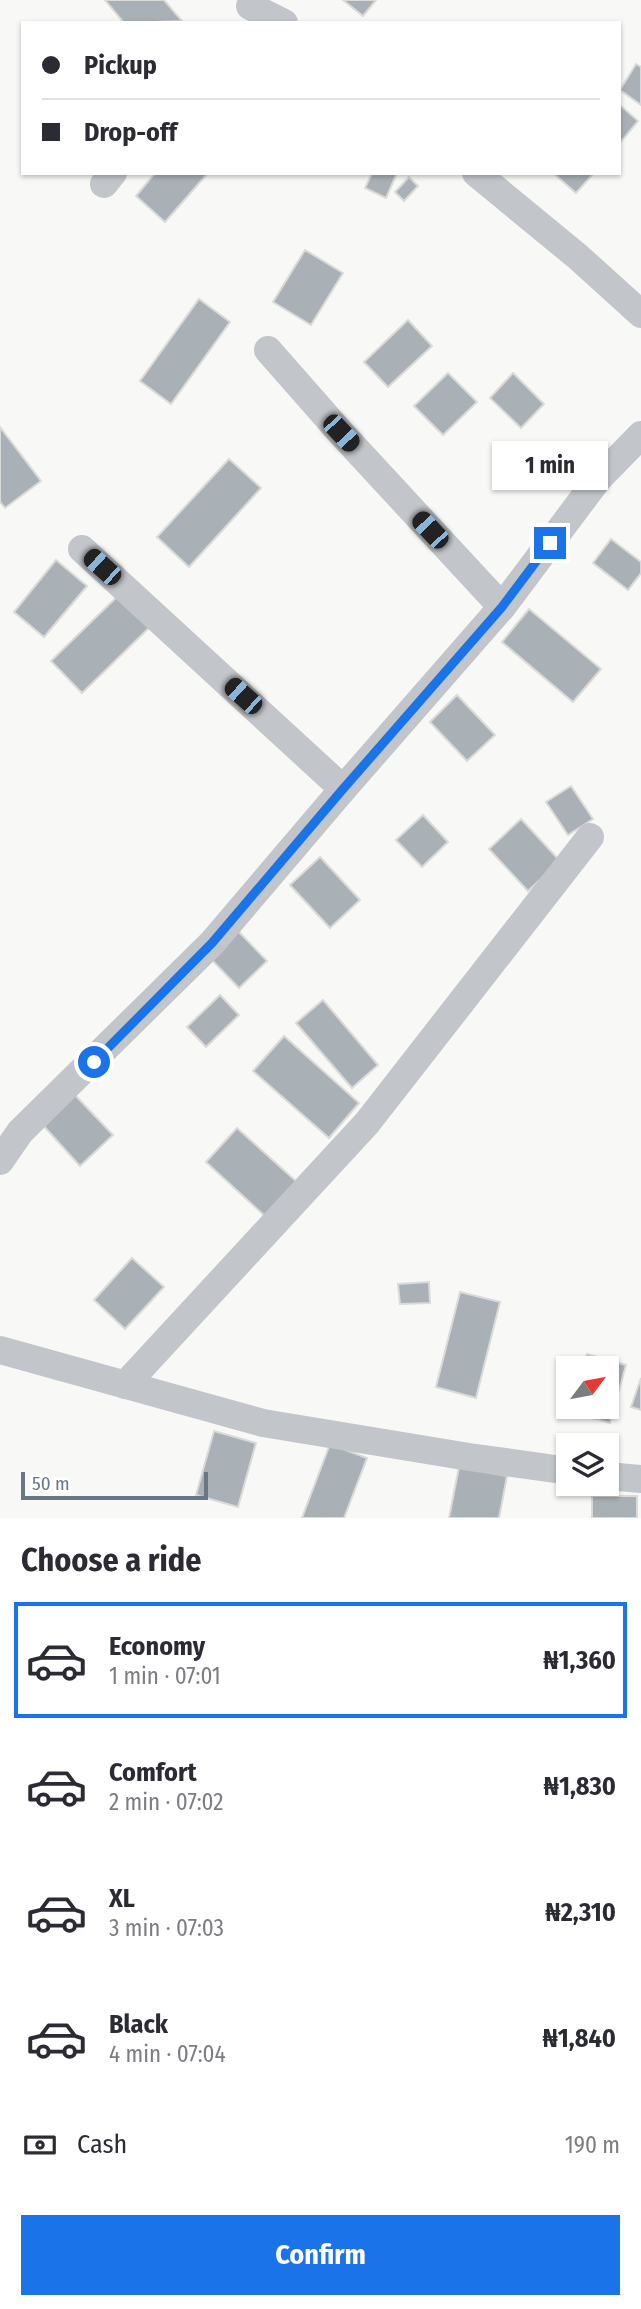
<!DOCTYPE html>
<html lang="en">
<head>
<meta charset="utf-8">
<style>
  body { margin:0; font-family:"Fira Sans Condensed",sans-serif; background:#f7f7f7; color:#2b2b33; height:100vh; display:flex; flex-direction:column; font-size:26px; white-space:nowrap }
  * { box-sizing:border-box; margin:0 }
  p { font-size:23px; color:#7c7c81 }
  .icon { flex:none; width:38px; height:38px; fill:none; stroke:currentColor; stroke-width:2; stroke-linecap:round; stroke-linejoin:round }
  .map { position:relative; height:1518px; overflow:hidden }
  .panel { display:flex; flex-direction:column; background:#fff; flex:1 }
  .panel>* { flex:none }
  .banner { position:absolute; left:21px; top:21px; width:600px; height:154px; border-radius:0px; box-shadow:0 2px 5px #0004; display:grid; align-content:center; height:154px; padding:0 21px; background:#fff }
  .needle { width:46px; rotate:58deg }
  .buttons { position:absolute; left:556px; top:1356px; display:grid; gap:14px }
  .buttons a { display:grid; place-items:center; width:63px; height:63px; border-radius:0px; background:#fff; box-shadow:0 2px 5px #0004; font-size:35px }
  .scale { position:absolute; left:21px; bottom:18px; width:187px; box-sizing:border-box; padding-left:7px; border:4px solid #697785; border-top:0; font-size:19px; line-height:24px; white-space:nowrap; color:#697785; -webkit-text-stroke:5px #fff; paint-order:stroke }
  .end { position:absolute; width:32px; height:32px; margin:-16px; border:9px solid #1a73e8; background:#fff; box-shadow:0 0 0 4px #fff }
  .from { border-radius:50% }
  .bubble { position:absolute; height:49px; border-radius:0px; background:#fff; box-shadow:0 2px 5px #0004; font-size:23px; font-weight:700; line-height:49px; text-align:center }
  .car { position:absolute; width:21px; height:42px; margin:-21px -10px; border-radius:9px; box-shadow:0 0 5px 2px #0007; background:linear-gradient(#222 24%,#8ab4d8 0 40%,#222 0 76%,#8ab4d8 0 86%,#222 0) }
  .banner b { display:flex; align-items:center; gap:24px; height:66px; font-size:26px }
  .banner b+b { border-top:2px solid #e1e1e2 }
  .banner i { width:18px; height:18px; background:#2b2b33 }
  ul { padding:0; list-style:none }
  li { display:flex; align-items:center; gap:21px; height:116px; margin:0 14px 10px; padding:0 7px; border:4px solid transparent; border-radius:0px }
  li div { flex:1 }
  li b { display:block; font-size:26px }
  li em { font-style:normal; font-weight:700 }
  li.on { border-color:#1a73e8 }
  li>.icon { width:63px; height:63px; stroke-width:1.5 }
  h2 { padding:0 21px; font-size:32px; line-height:84px }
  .pay { display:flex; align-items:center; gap:18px; height:77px; padding:0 21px; font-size:26px }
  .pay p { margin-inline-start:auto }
  .cta { display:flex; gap:14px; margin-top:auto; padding:14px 21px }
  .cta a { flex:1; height:80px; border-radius:0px; background:#1a73e8; color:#fff; font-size:28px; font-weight:700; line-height:80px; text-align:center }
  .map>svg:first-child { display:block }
</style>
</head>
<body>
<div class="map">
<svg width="641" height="1518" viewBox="0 0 641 1518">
  <rect width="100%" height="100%" fill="#f8f8f6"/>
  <g fill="#a9b0b6" stroke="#dadad8" stroke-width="2">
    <polygon points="105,0 164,0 182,21 124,23"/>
    <polygon points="343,0 376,0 363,16"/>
    <polygon points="636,64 641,67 641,105 620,90"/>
    <polygon points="620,105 638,121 620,143"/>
    <polygon points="155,173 208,173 165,222 136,196"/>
    <polygon points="372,173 397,173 386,198 365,188"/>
    <polygon points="553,173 594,173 576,193"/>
    <polygon points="409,177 418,186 404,201 395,192"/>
    <polygon points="305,250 343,273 311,325 273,302"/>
    <polygon points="199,299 230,322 171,404 140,381"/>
    <polygon points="408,320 432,346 388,387 364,362"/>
    <polygon points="448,373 477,402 443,435 414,406"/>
    <polygon points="513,373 544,404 521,428 490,398"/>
    <polygon points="0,427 41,481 5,508 0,502"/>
    <polygon points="229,459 261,488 189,567 157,537"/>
    <polygon points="611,539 641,562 641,573 628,590 593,563"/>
    <polygon points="56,560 87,586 44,637 14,612"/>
    <polygon points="124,590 155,622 82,693 51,661"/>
    <polygon points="529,609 601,669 573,702 502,642"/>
    <polygon points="457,695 495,735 467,761 430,722"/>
    <polygon points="571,786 593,819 568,835 546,802"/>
    <polygon points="423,815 448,842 422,867 396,840"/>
    <polygon points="521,819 560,861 528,891 489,849"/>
    <polygon points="320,857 360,900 330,928 290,885"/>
    <polygon points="237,930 267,961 239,988 210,958"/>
    <polygon points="220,995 239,1015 206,1047 187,1027"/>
    <polygon points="323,1000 378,1065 352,1088 296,1023"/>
    <polygon points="284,1036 359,1103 329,1138 253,1071"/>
    <polygon points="73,1093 113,1135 80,1166 41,1123"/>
    <polygon points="237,1128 297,1182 266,1217 206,1162"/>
    <polygon points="132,1258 164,1287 125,1329 94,1300"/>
    <polygon points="429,1282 430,1303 400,1304 398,1284"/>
    <polygon points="460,1292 500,1302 476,1398 436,1387"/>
    <polygon points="587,1354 626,1365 610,1423 571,1412 572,1407 607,1407 607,1368 583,1368"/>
    <polygon points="641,1378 641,1410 631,1407"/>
    <polygon points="214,1431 256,1443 238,1507 196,1495"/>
    <polygon points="330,1444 367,1458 344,1518 302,1518"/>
    <polygon points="459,1467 507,1476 499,1518 449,1518"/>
    <rect x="592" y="1496" width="45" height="22"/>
  </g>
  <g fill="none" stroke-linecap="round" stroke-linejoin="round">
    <g stroke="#c2c5c9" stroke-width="28">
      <polyline points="250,6 284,23"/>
      <polyline points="476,173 577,256 641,314"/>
      <polyline points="104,184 113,173"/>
      <polyline points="268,350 341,433 502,607"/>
      <polyline points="82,549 343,789"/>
      <polyline points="0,1161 20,1132 212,943 343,789 502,607 598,479 641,435"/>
      <polyline points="0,1350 263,1423 469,1457 569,1471"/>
      <polyline points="125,1385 367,1123 590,837"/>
      <polyline points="607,1476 641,1479"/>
    </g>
  </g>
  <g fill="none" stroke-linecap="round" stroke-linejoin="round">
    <polyline stroke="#1a73e8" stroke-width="9" points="94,1062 212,943 343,789 502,607 550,543"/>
  </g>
</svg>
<div class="buttons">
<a><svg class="needle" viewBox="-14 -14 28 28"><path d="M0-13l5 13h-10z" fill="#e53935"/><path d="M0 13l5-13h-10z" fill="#7c7c81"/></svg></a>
<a><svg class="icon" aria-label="layers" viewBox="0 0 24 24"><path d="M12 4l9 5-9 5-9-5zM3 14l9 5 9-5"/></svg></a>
</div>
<div class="scale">50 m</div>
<i class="end from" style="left:94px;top:1062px"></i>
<i class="end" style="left:550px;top:543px"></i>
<div class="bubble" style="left:492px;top:441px;width:116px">1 min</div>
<i class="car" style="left:341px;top:433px;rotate:137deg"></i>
<i class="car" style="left:430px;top:530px;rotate:317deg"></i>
<i class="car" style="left:102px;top:567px;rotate:312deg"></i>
<i class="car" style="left:243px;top:696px;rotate:312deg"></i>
<div class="banner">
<b><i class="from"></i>Pickup</b>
<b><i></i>Drop-off</b>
</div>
</div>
<section class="panel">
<h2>Choose a ride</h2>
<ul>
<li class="on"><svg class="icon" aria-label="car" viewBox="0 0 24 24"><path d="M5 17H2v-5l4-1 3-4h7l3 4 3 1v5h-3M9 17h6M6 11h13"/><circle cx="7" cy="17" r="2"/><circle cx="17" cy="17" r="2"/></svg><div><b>Economy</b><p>1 min · 07:01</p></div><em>₦1,360</em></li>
<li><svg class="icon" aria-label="car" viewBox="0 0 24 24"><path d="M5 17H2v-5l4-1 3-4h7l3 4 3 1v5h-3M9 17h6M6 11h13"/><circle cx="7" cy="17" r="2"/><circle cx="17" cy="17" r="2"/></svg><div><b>Comfort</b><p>2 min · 07:02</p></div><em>₦1,830</em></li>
<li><svg class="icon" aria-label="car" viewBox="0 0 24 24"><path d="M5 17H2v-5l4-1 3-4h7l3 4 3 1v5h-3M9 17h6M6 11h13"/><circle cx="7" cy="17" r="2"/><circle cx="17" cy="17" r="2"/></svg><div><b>XL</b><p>3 min · 07:03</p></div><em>₦2,310</em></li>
<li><svg class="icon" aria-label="car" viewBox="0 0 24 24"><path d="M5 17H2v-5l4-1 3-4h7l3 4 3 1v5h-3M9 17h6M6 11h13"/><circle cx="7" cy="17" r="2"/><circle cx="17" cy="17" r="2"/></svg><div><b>Black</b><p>4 min · 07:04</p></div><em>₦1,840</em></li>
</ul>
<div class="pay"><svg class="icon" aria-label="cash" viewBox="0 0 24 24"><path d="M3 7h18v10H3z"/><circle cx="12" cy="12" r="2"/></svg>Cash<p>190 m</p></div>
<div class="cta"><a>Confirm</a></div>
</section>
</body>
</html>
